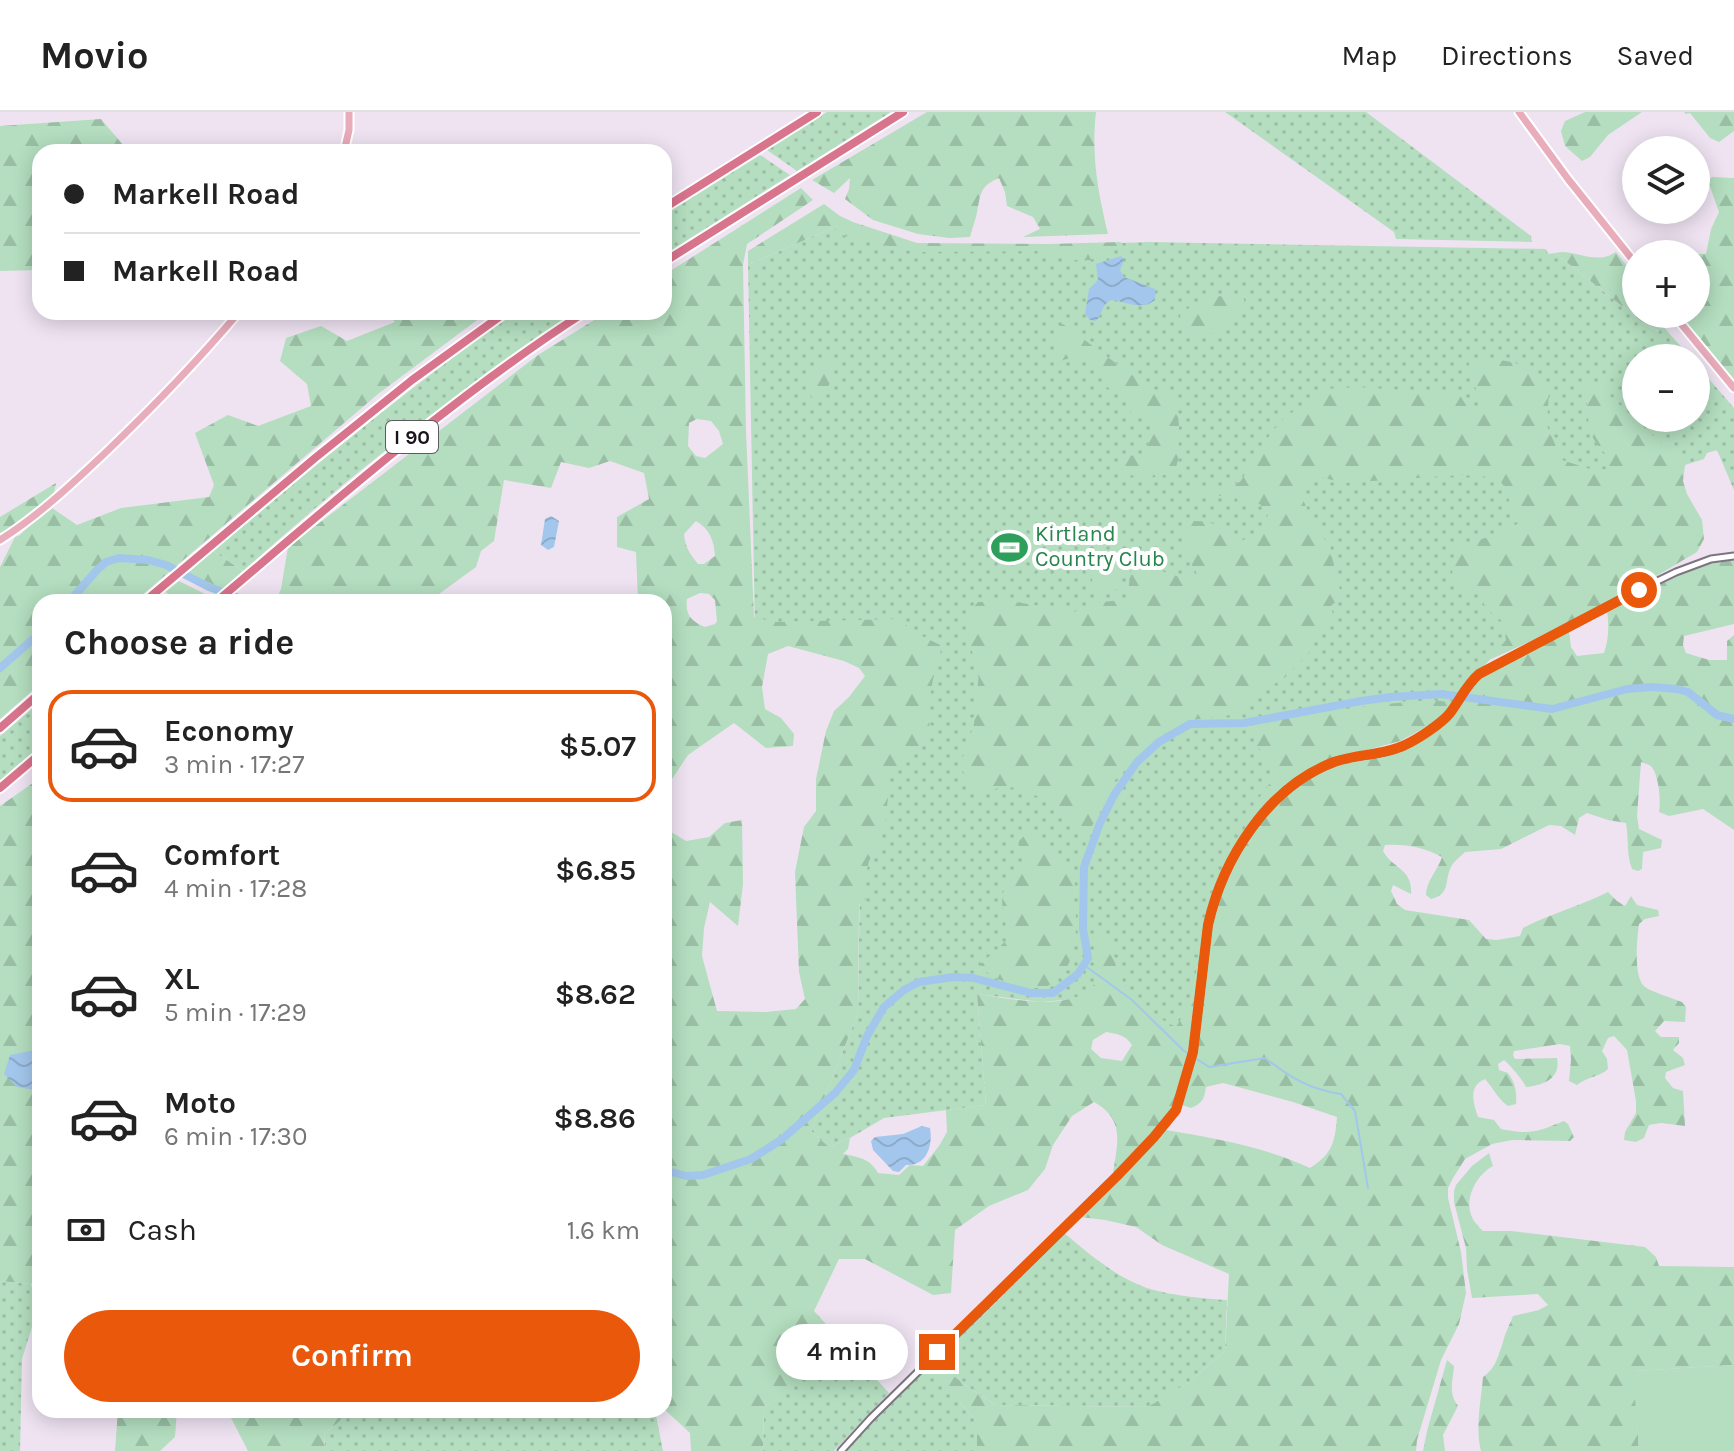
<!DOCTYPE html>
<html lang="en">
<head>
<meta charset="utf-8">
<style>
  body { margin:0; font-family:Karla,sans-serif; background:#f2f2f2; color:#222; height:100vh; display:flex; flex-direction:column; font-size:30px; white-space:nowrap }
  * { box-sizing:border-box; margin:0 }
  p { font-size:26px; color:#767676 }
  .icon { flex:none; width:44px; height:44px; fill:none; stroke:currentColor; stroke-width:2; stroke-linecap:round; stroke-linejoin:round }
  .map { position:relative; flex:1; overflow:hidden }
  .drawer { position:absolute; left:32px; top:482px; width:640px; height:824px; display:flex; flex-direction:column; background:#fff; border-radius:24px; box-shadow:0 4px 20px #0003 }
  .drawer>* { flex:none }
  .hud { position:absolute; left:32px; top:32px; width:640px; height:176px; border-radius:24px; box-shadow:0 4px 20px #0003; display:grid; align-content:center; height:176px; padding:0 32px; background:#fff }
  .controls { position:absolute; left:1622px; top:24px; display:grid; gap:16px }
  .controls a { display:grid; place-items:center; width:88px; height:88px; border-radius:50%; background:#fff; box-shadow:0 4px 20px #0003; font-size:40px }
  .end { position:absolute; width:36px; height:36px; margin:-18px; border:10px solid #ea580c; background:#fff; box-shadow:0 0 0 4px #fff }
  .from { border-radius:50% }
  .bubble { position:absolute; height:56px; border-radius:28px; background:#fff; box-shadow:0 4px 20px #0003; font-size:26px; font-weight:600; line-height:56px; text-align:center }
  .hud b { display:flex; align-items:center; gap:28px; height:76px; font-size:30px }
  .hud b+b { border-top:2px solid #e0e0e0 }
  .hud i { width:20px; height:20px; background:#222 }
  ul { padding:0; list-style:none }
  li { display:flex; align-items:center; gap:24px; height:112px; margin:0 16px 12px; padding:0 16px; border:4px solid transparent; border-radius:24px }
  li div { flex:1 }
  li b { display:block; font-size:30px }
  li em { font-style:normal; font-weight:600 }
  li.active { border-color:#ea580c }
  li>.icon { width:72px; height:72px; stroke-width:1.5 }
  h2 { padding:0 32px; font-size:36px; line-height:96px }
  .pay { display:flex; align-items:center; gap:20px; height:88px; padding:0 32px; font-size:30px }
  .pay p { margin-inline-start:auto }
  .cta { display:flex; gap:16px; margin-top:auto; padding:16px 32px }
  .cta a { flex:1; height:92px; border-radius:48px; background:#ea580c; color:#fff; font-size:32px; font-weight:600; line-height:92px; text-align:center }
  header { display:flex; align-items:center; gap:48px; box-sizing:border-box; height:112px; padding:0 40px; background:#fff; border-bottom:2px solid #e0e0e0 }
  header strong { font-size:38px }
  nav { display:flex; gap:44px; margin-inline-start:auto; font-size:28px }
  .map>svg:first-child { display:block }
</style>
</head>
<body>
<header>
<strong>Movio</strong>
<nav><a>Map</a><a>Directions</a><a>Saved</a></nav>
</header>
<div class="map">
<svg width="1734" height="1339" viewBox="0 0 1734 1339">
  <defs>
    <pattern id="grass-dots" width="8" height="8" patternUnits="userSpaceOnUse" patternTransform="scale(2)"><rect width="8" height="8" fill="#b4debf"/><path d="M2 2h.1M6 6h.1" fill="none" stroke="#9abea4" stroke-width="1.8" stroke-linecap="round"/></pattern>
    <pattern id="forest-firs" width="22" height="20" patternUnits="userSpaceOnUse" patternTransform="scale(2)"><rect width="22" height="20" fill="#b4debf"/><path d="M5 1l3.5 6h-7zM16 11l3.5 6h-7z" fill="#9abea4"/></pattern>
    <pattern id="water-waves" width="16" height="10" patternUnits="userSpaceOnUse" patternTransform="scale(2)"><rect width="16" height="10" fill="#a3c7ec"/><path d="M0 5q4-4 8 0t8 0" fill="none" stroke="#8caaca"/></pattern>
  </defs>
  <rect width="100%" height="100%" fill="#efe3f2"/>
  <g fill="url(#grass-dots)">
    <polygon points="827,0 891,0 797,59 767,38"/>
    <polygon points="1225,0 1366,0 1531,124 1532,130 1396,127 1394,120"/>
    <polygon points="760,43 790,63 664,143 664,103"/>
    <polygon points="832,116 855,119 916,138 1149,130 1546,137 1548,142 1555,141 1646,213 1659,220 1654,204 1691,246 1636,246 1636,306 1696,306 1696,252 1734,296 1734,378 1717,338 1707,341 1704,347 1685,353 1642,356 1513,521 1442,602 1431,612 1400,629 1343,644 1311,659 1276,683 1269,691 1242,725 1217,770 1205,812 1191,891 1167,932 1086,886 1041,890 977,882 986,993 884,1006 850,1026 829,1035 811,1019 858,901 860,759 870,538 755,519 748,153"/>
    <path d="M516,200H575C458,278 348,365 243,459L213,439C312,356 410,274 516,200Z"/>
    <polygon points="40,590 40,634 0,669 0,624"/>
    <path d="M1064,1121C1088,1141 1117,1166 1147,1176C1168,1183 1205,1187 1227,1188L1225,1239L1189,1270L1149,1295L996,1293L965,1273L939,1253L961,1292L977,1309V1339H846L888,1292Z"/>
    <polygon points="0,1169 31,1172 35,1186 36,1202 22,1247 20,1339 0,1339"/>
    <polygon points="814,1199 889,1281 834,1339 761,1339 763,1334 764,1296 801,1269 814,1249"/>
    <polygon points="345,1298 655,1298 663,1339 325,1339 324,1322 340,1309"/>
  </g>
  <g fill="url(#forest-firs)" fill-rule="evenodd">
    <path d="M927,0H1096C1091,44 1098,80 1108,122L1023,125L1040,117L1033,105L1007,94L1005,80L999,66C977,75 981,85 976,105C974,111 972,118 970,125L949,126L918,122L873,108L845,87L849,77L850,66L834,81L812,68Z"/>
    <polygon points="1585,0 1642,0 1608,23 1590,45 1582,49 1565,34 1561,19 1565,9"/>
    <polygon points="1684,0 1734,0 1734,19 1719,30 1710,26 1690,1 1686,2"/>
    <polygon points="101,7 129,40 40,40 40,158 0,159 0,14"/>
    <polygon points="1712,65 1734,66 1734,271 1678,202 1696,202 1696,142 1706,142 1711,117 1719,100 1708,69"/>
    <path d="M801,76L813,88L747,132L743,153L746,319L754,505L775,510L897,507L920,523L940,533L941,545L934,561L931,579L929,616L917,640L890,667L885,714L880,731L869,749L866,761V787L859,792L858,901L811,1019L829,1035L850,1026L848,1037L843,1042C858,1045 870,1046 878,1061L899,1063L910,1053L923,1054L939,1034L947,1020L946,998L986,993L977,882C1007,886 1075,902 1095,871L1097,822L1105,820C1110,832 1113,845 1117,857C1126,882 1153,904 1176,915L1191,890L1205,812L1191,938L1173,998L1151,1025L1113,1062C1117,1031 1126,1008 1094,990L1072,1004L1053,1033L1045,1057L1028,1078L989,1094L955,1118L951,1181L933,1183L865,1147H839L814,1199V1249L801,1270L764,1296L763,1334L761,1339H691L690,1321L664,1297V1157L668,1143L664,1141V711L668,718L686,729L709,725L725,711L742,708L743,772L738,814L710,790L704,816L702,844L717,899L766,900L796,897L805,887L799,860L795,760L804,715L816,699V667L826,619L834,599L849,585L865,564L859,556L844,549L788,534L768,542L762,575L765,597L781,606L794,622L793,634L766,636L734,611L688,643L664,679V490H638L636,440L617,435V405L649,387L644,361L610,349L589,356L561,350L551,376L504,368L494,429L481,439L476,455L439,482L441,490H275L281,477L288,435L538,243L607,200H664V163ZM697,307L711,309L719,319L723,332L705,346L696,344L688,334L689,311ZM696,409C710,417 714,429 715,444L704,452H698C690,442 685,435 684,422ZM700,481L709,482L715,488L717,509L715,512L705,515C691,509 685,503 687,487ZM1106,920C1117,922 1126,923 1132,933L1122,949L1101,946L1091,937L1093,928Z"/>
    <polygon points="824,92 840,104 853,110 917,131 1049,132 1121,130 1121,136 1090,148 1080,149 1039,139 914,140 849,125 839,122 835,116 832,116 748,153 748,139"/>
    <path d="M1562,140C1582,141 1598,152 1616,140L1636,166V202H1653L1660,220L1646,213L1555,141Z"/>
    <path d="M1226,183L1243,184L1245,192L1241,200L1215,220L1206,226L1195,225L1184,219L1180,203C1194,190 1208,186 1226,183Z"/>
    <polygon points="386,200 488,200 378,282 134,490 40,490 40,572 0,607 0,455 15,425 20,423 49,394 77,413 121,396 209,385 214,373 195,321 228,303 258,314 311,294 307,272 280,249 286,226 321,214 347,229 395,210"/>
    <path d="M1063,212L1148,275L1173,284L1177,289L1179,315L1178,348L1175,359C1155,367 1135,371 1119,354L1120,346L1123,344L1143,343L1155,316L1145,308L1131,302C1130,286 1116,283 1106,274C1100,268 1102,262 1097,256C1089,244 1074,244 1061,249L1056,245L1055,238L1058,214Z"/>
    <path d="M1485,245L1516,251L1549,278L1547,314L1562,348L1593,358L1608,357L1607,343C1580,320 1593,300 1583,271L1599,270L1605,273L1610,284L1685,353L1683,369L1687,382L1702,408L1704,427L1697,440L1641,473L1529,530L1489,548L1506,528L1503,510L1489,499L1477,482C1472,481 1467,481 1463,479C1445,470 1454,447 1459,434L1496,423L1519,411L1521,403L1511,395L1506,377L1501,370L1488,365L1461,363L1343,371L1318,364L1310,366L1303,378L1304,390L1314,413L1330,434L1337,471L1343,483L1331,494L1333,503L1317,523L1309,541L1287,563L1231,603L1177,610L1115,668L1097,707L1091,715L1083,720C1076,716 1073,713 1068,707C1053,692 1021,670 999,676C993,677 986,682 981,684L969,672L960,653L974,612L979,561L971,536L967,514L968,502L978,490L1010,489L1074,500L1092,491L1122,488L1128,483L1130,462L1132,457L1146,454L1183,466L1197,462C1185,439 1176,438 1190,409C1213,408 1225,415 1241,429C1255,423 1264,418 1268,402L1260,392L1238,389L1235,383L1190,386L1185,384L1183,377L1222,375L1240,370L1271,321L1284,306L1326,277L1357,275L1459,282L1471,301L1483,304L1468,248Z"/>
    <path d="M824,249L831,251C837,265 827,281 813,286L811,284L808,262L810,256Z"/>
    <polygon points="56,371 54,381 12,415 0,421 0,405"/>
    <polygon points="213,439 243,459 223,477 188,461"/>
    <path d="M1727,447H1734V512L1684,524L1683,533L1686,541L1709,548H1727V529L1734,523V718L1703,697L1669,704L1659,700C1661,689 1659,667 1653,657C1650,652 1646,652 1641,650L1637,704L1639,717L1662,728L1661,736L1643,740L1642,757L1638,759L1632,757C1626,742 1629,726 1626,711L1608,708L1587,701L1579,706L1575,723L1561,714L1549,713L1501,737L1465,740C1461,744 1454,749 1451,755C1444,769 1451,782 1431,787L1426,783C1426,769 1438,758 1442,745C1423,735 1406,732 1385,733L1383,739C1393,757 1413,757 1411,782L1393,773L1391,779L1397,792L1405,798L1469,808L1486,827L1497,828L1520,824L1523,816C1550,802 1580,794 1608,780L1617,789L1625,794L1631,784L1637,793L1658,798L1659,804L1645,807L1639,812C1637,826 1633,866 1645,875C1654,881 1672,886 1682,890L1686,895L1685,910L1664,909L1655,919L1661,925H1679V931L1673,938L1683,946L1685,953L1666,960L1665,966L1673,976L1683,979L1685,1014L1661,1011L1649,1013L1644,1026L1636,1030L1624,1028L1625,1020L1636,1001V989L1627,938L1614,924L1608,926L1602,939L1607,947L1608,957C1599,965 1587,965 1577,973L1569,969L1571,948L1570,934L1560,932L1514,939L1513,943L1515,947L1557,946C1561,967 1543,973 1526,975C1523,968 1510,953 1504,948L1498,952L1499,958L1508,961C1515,971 1517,979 1516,992L1508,994C1497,986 1494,977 1485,967C1468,974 1473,991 1478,1005L1494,1008L1501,1017C1530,1023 1537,1020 1564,1009L1568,1012L1574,1025L1570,1029L1512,1028L1492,1032L1465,1047L1453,1066L1448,1076V1086L1461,1140L1466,1181L1459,1212L1441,1248L1417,1328L1416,1339H977V1309L961,1292L937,1260L939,1252L965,1273L996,1293L1148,1295L1189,1270L1225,1239L1229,1162L1162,1133L1136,1115L1105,1108L1080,1105L1166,1018C1214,1026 1265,1035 1310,1056C1332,1042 1335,1031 1337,1005L1293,990L1223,971L1206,975C1204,987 1203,991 1191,996L1182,993L1197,938L1211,813L1220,783L1251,721L1276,692L1296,675L1327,657L1361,645L1383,643L1409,636L1452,605L1479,565L1569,519L1571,535L1577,544L1604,541C1609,527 1609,513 1607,498L1695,455Z"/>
    <polygon points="179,469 213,486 208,490 185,490 165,480"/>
    <path d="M1433,588L1448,590L1450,594L1431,612L1400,629L1343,644L1311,659L1276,683L1242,725L1252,695L1271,670V662L1264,640L1255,634L1256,620L1260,613C1287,604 1318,600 1346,597C1375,593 1404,590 1433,588Z"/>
    <polygon points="40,666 40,1168 31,1172 0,1169 0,694"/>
    <path d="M1028,720L1058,743L1068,753L1075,773L1072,780C1081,809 1078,877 1034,876C1027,875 1004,870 998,867C992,864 989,860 982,859L981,852L1008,827C1009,819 1006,814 1004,807C999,780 1004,769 1024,752L1019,737V729Z"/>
    <path d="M1489,1041L1493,1054C1475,1064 1462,1090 1474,1109C1477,1113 1480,1116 1483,1119H1511L1645,1135L1656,1145L1659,1154L1734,1155V1253L1634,1259L1639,1339H1481C1475,1316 1481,1289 1483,1265C1496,1256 1498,1244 1503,1230C1505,1221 1510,1212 1513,1204L1539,1198L1548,1193L1538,1182L1472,1186L1467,1157L1466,1136L1454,1090V1079L1456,1073L1472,1054Z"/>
    <path d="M1447,1248L1454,1254C1453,1270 1448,1280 1458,1294L1443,1323L1445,1339H1423L1427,1319Z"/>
    <polygon points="118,1298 177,1298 175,1325 160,1339 115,1339"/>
    <polygon points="227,1298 345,1298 340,1309 324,1322 325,1339 248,1339"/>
  </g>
  <g fill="#b4debf">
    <polygon points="1119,452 1121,477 1093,479 1091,454"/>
    <polygon points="1734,1253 1734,1339 1639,1339 1633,1259"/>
  </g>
  <g fill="url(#water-waves)">
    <path d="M1121,144L1124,148L1120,158L1124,165L1155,177V188C1142,199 1127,190 1112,188C1101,192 1103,202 1096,209L1090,208L1085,202L1089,177L1098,168L1096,152Z"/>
    <polygon points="551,404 559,409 554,435 548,438 541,433 545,407"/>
    <polygon points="40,937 40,979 17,975 4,962 10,943"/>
    <path d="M922,1014L930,1016C933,1034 927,1054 906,1053L899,1060L893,1059L873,1038L871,1029L875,1025L903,1022Z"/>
  </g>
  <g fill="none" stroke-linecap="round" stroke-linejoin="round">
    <path stroke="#a3c7ec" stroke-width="2" d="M1084,853L1132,888L1183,938L1209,955L1265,946C1291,966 1309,977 1341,982L1355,999L1368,1076"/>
    <g stroke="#a3c7ec" stroke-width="8">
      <polyline points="69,490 97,458 106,450 119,446 148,448 166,453 209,475 250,490"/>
      <polyline points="0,556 40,521"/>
      <polyline points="664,1058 686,1064 703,1063 751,1047 781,1028 835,981 854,958 867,924 884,895 904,878 919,870 954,865 973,866 1031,881 1053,881 1078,862 1088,846 1083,817 1084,755 1100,711 1114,683 1137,650 1159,630 1190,612 1244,611 1361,589 1391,585 1441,582 1552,597 1627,577 1652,575 1677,577 1688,580 1717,603 1734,607"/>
    </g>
    <defs>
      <path id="minor" d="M841,1339L871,1306L1117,1064L1154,1025L1176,998L1193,940L1208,813C1223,747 1268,675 1334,650C1357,642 1384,644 1405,633C1418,627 1440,612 1450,601C1460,588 1466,574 1479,562L1639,478L1676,460L1711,447L1734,444"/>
      <g id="major">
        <polyline points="1519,0 1568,67 1636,152"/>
        <polyline points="344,40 349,18 349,0"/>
        <polyline points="1673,202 1734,276"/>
        <path d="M0,428C38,404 71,373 104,342C151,297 197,250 239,200"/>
      </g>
      <g id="highway">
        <polyline points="664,96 817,0"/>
        <polyline points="664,150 903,0"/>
        <polyline points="144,490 315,346 412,268 506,200"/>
        <path d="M216,490C335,389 453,285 585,200"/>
        <polyline points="0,616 40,581"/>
        <polyline points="0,676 40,642"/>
      </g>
    </defs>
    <use href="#minor" stroke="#7e7481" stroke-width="9"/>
    <use href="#major" stroke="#fff" stroke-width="11"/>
    <use href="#highway" stroke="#fff" stroke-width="12"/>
    <use href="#minor" stroke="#fff" stroke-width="5"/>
    <use href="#major" stroke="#e8acbb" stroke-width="7"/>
    <use href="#highway" stroke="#d9748d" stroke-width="8"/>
  </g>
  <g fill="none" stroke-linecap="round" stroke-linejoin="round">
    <path stroke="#ea580c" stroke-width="10" d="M937,1240L1117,1064L1154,1025L1176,998L1193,940L1208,813C1223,746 1268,675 1334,650C1357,642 1385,643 1405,633C1418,627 1441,612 1450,601C1460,588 1466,573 1479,562L1639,478"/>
  </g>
  <defs>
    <symbol id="stadium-bare" viewBox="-9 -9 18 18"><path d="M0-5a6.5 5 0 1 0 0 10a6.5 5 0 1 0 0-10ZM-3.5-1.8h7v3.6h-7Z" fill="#2e9e5b" stroke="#fff" stroke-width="2.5" paint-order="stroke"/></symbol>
  </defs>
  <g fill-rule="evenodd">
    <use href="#stadium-bare" x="984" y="410" width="51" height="51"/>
  </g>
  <g text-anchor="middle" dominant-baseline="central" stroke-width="8" stroke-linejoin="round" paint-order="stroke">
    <rect fill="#fff" stroke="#5d5a5e" stroke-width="2" x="386" y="309" width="52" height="32" rx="6"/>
    <g font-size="20" font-weight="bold" fill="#181419">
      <text x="412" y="325">I 90</text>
    </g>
    <g font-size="22" fill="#27864d" stroke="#fff" text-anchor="start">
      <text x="1035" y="422">Kirtland<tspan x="1035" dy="25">Country Club</tspan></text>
    </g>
  </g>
</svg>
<div class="controls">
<a><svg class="icon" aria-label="layers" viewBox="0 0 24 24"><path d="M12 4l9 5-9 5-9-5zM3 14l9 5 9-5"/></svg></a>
<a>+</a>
<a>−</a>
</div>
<i class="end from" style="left:1639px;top:478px"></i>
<i class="end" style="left:937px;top:1240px"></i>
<div class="bubble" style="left:776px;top:1212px;width:132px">4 min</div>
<div class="hud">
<b><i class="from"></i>Markell Road</b>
<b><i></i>Markell Road</b>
</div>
<section class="drawer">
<h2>Choose a ride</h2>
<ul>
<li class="active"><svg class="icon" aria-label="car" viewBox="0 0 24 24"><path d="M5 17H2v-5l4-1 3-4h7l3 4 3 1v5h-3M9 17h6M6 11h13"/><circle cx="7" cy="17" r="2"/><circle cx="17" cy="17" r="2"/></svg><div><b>Economy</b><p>3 min · 17:27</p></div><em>$5.07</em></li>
<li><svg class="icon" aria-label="car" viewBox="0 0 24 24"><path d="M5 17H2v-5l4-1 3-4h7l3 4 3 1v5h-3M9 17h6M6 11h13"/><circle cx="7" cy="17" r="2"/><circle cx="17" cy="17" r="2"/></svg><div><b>Comfort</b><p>4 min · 17:28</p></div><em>$6.85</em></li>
<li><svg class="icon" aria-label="car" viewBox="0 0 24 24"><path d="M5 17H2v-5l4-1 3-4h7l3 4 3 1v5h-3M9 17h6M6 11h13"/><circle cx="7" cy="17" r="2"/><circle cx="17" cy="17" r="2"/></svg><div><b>XL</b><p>5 min · 17:29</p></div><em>$8.62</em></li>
<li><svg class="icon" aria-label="car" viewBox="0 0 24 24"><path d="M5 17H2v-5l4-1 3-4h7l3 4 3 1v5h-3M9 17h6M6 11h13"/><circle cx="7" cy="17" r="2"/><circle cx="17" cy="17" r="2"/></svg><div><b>Moto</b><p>6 min · 17:30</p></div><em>$8.86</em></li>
</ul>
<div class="pay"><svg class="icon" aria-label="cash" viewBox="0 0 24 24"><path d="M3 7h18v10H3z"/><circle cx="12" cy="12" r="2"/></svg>Cash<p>1.6 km</p></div>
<div class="cta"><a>Confirm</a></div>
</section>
</div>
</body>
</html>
